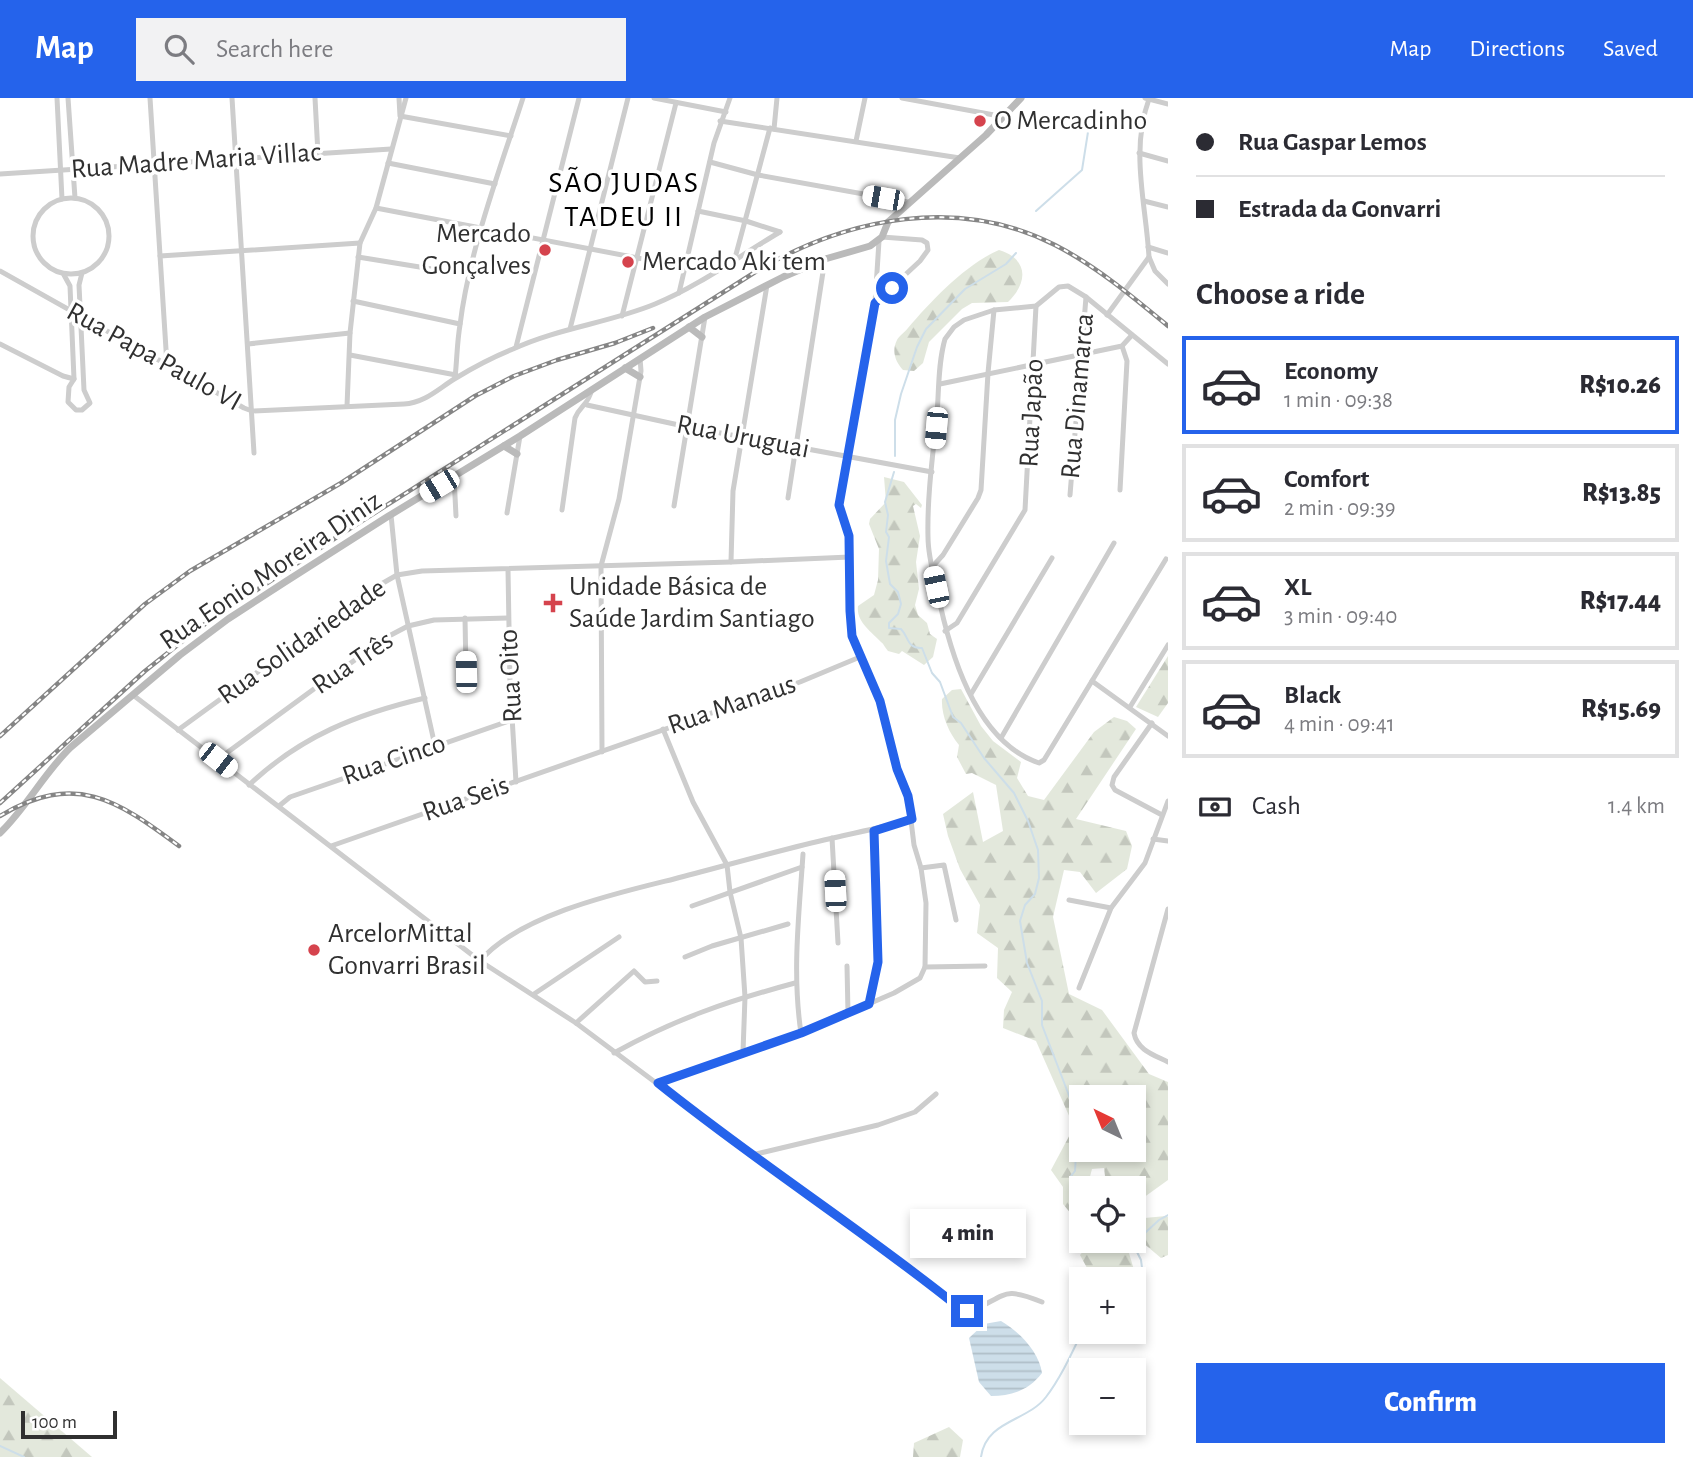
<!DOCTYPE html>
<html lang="en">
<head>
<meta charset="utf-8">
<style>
  body { margin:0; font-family:"Alegreya Sans",sans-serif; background:#f2f2f3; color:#2b2b33; height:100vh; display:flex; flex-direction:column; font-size:26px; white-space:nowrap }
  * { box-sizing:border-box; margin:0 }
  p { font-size:23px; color:#7c7c81 }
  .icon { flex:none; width:38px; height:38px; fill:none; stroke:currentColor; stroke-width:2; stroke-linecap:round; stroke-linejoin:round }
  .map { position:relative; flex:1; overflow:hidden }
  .side { display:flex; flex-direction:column; background:#fff; width:525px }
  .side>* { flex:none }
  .hud { display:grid; align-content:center; height:154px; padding:0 28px; background:#fff }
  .needle { width:46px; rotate:317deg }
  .tools { position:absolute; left:1069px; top:987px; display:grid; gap:14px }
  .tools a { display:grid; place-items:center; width:77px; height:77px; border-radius:0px; background:#fff; box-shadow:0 4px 10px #0003; font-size:35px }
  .scale { position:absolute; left:21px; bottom:18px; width:96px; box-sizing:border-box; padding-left:7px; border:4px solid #303030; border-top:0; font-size:19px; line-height:24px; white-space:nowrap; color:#303030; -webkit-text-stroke:5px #fff; paint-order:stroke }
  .end { position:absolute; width:32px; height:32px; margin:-16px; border:9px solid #2563eb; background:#fff; box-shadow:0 0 0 4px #fff }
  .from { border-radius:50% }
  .bubble { position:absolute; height:49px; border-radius:0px; background:#fff; box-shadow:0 4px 10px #0003; font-size:23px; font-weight:800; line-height:49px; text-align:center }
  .car { position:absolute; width:21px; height:42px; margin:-21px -10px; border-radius:9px; box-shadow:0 0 5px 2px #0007; background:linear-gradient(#fff 24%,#345 0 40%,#fff 0 76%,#345 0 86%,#fff 0) }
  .hud b { display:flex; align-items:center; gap:24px; height:66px; font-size:26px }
  .hud b+b { border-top:2px solid #e1e1e2 }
  .hud i { width:18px; height:18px; background:#2b2b33 }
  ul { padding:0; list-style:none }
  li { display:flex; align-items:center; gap:21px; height:98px; margin:0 14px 10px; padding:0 14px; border:4px solid #e1e1e2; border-radius:0px }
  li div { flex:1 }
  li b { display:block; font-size:26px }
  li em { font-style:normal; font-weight:800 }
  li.selected { border-color:#2563eb }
  li>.icon { width:63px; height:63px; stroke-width:1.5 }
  h2 { padding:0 28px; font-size:32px; line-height:84px }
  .pay { display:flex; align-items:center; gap:18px; height:77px; padding:0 28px; font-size:26px }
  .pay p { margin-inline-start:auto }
  .action { display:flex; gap:14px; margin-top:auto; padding:14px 28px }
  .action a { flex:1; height:80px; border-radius:0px; background:#2563eb; color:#fff; font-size:28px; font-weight:800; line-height:80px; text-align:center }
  header { display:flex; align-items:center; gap:42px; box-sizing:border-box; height:98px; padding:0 35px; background:#2563eb; color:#fff }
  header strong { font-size:33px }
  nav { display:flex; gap:38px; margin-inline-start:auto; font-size:24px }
  .search { width:490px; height:63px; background:#f2f2f3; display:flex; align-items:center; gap:18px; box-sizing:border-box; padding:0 24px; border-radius:0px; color:#7c7c81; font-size:26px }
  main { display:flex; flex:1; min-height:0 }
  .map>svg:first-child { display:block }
</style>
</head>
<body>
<header>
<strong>Map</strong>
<div class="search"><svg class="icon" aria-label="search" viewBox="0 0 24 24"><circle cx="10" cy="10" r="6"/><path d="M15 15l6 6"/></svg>Search here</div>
<nav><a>Map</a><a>Directions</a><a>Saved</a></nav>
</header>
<main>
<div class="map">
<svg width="1168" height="1359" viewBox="0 0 1168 1359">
  <defs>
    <pattern id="forest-firs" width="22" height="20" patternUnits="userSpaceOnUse" patternTransform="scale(1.75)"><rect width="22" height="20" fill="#e3e8dc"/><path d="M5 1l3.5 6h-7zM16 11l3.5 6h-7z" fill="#c3c7bd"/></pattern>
    <pattern id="water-rules" width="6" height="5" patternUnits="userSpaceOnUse" patternTransform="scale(1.75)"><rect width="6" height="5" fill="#cddee9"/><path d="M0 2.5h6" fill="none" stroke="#b0bfc8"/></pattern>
  </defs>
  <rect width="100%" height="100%" fill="#fff"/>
  <g fill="url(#forest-firs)" fill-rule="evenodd">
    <path d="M999,152C1029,161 1028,185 1008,204L972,205L962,211L929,244L923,265L914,273L903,272C896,264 891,254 897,242C899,238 905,234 908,230C931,203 966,166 999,152Z"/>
    <path d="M884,379L904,384L922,407L921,410L916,406L913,408L920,438L916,464L919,491L915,507L918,517L927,525L930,536L937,541L933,559L924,567L902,553L899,556L888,553C885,550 884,546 881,544C872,534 856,524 858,508L874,497L878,482L879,451L869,426L870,421L886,404Z"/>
    <polygon points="1168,558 1168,605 1158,619 1136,609"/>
    <path d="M961,591L981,628L993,643L1021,664L1017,680L1028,698L1044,702L1094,634L1114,619L1127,623L1136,631L1076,721L1126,733L1132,748L1127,771L1096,795L1080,774L1064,772L1053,819L1069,896L1102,912L1149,976L1168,984V1082L1143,1100L1134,1096V1090H1118L1106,1086L1104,1070L1092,1071L1087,1090H1082L1081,1128L1063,1106V1089L1051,1072L1074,1029L1036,943L1003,930L1004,912L1012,894L997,880L998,850L977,835L980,807L960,771L948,738L943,716L973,694L983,744L1003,733L996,687L972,675L966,676L957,659L959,647C949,635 941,617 942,601L952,592ZM1082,999H1134V1052H1082Z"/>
    <polygon points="1166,1118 1168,1119 1168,1157 1161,1160 1142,1144 1126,1145 1137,1182 1093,1181 1080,1157 1092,1143 1134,1143 1134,1121"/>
    <polygon points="0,1280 92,1359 0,1359"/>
    <polygon points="949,1329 963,1342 960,1359 913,1359 914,1345"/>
  </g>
  <path fill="url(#water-rules)" d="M1001,1223C1020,1234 1039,1254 1042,1275C1029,1292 1012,1298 991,1298L979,1284L969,1240L984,1226Z"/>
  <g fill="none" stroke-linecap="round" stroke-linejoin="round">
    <g stroke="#cddee9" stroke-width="2">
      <polyline points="1036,113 1082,72 1091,15"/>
      <polyline points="895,358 895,322 901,296 917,249 926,231 965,191 1006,166 1016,155"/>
      <path d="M894,374L885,404L888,417L886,434L889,439L886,463L890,486L898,494L901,506L898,516L889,525V530L901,531C909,539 907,551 922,550L932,575L940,584L953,619L961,625L984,660L1014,695L1028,723L1038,752L1039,780L1035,796L1025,807L1020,823L1027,865L1042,903V927L1078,1021L1075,1073L1071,1078C1074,1090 1078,1092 1082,1103"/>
      <polyline points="1134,1191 1138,1191 1144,1185 1141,1162 1133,1146 1159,1122 1168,1117"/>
      <polyline points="0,1348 24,1359"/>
      <path d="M981,1359C986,1322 1027,1324 1046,1299C1060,1281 1071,1257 1081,1236L1085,1234"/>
    </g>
    <g stroke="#cdcdcd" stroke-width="5">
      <polyline points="57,0 62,101"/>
      <polyline points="68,0 75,100"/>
      <polyline points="150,0 167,267"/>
      <polyline points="232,0 254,355"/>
      <polyline points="315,0 318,56"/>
      <polyline points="399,0 400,18 511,38"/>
      <polyline points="654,0 726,14"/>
      <polyline points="902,0 1005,19"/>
      <polyline points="1145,0 1168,6"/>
      <polyline points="720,23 960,60"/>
      <polyline points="774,31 777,0"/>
      <polyline points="856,43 865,0"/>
      <polyline points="1139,55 1168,63"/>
      <polyline points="710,64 758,77 908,104"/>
      <polyline points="388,65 495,86"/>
      <polyline points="0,76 391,51"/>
      <circle cx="71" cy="138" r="38"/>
      <polyline points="1144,103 1168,109"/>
      <polyline points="376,110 685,169"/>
      <polyline points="698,113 746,123 780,134"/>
      <polyline points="879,143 875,205 839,406 849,438 850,513 852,538 880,603 897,672 908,698 914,747 921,770 926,805 925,869"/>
      <polyline points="1148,149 1168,155"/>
      <polyline points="160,158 360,145"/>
      <polyline points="358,159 469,177"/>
      <polyline points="1149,159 1155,173 1168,186"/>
      <polyline points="735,160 770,30"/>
      <path d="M0,173L244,310L252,313L404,306C425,305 439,290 456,280C474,269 493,259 513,251C558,230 609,225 655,206C699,188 739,158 780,134"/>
      <polyline points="64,177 70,188 74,281 69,289 68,304 76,312 82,312 90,305 84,292 79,187 82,175"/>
      <polyline points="679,195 714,45 730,0"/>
      <polyline points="353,203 460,226"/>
      <polyline points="875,205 920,163 928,152 927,145 922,142 882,139"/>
      <path d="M1107,217L1149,159C1146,106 1130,53 1149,1"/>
      <polyline points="622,218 676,5"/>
      <polyline points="570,231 628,0"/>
      <polyline points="0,246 63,278 74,281"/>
      <polyline points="248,246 350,235"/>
      <polyline points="516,249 579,0"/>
      <polyline points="350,257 456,277"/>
      <path d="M455,280C457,262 457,244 460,227C469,153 500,71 523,0"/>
      <polyline points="940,286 1122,248 1132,237"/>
      <polyline points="587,307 688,329 932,374"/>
      <polyline points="347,308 350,235 360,145 376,110 406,0"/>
      <polyline points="454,378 456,418"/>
      <polyline points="1120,392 1127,263 1122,248"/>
      <polyline points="1070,397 1086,199"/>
      <polyline points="788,400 825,161"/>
      <polyline points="674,408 705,219"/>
      <path d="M562,412L575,320C580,307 588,308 592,291"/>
      <polyline points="507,415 520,338"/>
      <polyline points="391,417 397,477 435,648"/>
      <path d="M1166,461L1044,662L1039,665C974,643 949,551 937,492C933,475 928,457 928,439C927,398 933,356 937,316C939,292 938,265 945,241L954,229L964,222L994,212L1036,208L1059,189L1068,188L1086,199L1168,266"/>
      <polyline points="731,464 733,393 767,187"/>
      <polyline points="932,469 943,457 978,400 981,392 988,275 994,212"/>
      <polyline points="508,472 510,586 516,684"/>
      <polyline points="465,520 466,574"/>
      <polyline points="945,533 957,525 1025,412 1036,208"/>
      <polyline points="1092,583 1168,638"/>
      <polyline points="971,596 1052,460"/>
      <path d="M133,597L480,863L576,925L810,1100L872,1142L962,1211L972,1213C1007,1197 1003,1188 1042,1204"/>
      <polyline points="1130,609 1168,547"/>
      <polyline points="1152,625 1114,679 1112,687 1115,692 1162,717"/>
      <polyline points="663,631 693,704 727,767 730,794 741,840 745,899 743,954"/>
      <polyline points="178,632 369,493 397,477 422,473 731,464 850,459"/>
      <polyline points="1001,640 1114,445"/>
      <polyline points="602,654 601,468 619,401 641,273 640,260"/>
      <polyline points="217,662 318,588 389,538 408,528 434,522 508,520"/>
      <path d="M249,687C301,638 357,616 425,600"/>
      <polyline points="279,708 290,699 512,622"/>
      <polyline points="832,740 838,845"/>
      <polyline points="1153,741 1168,743"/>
      <polyline points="331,748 800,584 860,559"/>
      <polyline points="921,770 944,767 956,822"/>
      <polyline points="1069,802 1111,810"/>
      <polyline points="692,808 802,769"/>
      <path d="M1168,811L1134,935C1137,952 1154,957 1168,964"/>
      <polyline points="685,859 712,848 788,826"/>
      <path d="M480,863C519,817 617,795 674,781C724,768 773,754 824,742C853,735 882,730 912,721"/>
      <polyline points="847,868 848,915"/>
      <polyline points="1079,890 1111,810 1145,765 1168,703"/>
      <polyline points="534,896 619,839"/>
      <polyline points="869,906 878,864 874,733"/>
      <polyline points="576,925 634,873 645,884 657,883"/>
      <path d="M801,935C792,875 799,817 803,756"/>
      <path d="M614,955C675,921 728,903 795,885"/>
      <polyline points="658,985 801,935 894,895 920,880 925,869 985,868"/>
      <polyline points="752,1057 878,1027 915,1014 936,996"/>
    </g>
    <g stroke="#bababa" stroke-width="7">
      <polyline points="689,229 702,239"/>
      <polyline points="625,270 640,279"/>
      <polyline points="504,348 517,356"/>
      <path d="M0,735C27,709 44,675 71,649L180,557L228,521L285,484L387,419L520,338L705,219L783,179L825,161L870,148L882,139L888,124L986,37L1021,0"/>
    </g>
    <defs>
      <g id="rail">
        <polyline points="0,638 145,506 190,473 341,385 475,298 514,278 557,262 615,245 653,230"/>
        <path d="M0,705L145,573L199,530L346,433L760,171C850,119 959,98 1055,147C1096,168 1133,199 1168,228"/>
        <path d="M0,718C75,673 117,702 179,748"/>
      </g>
    </defs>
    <use href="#rail" stroke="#858585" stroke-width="4.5"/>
    <use href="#rail" stroke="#fff" stroke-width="2" stroke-dasharray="5" stroke-linecap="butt"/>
  </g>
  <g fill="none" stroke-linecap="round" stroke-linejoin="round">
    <path stroke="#2563eb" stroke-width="9" d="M892,190L875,205L839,407L849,438L850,513L852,538L880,603L897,671L908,698L912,721L874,733L878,864L869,906L801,935L658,985C756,1064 863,1132 961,1211L967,1213"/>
  </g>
  <g fill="#d5434d" stroke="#fff" stroke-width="2.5">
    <circle cx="980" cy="23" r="7"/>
    <circle cx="545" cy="152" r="7"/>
    <circle cx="628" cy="164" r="7"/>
    <path d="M549.5 494.5h7v7h7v7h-7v7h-7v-7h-7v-7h7z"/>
    <circle cx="314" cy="852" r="7"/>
  </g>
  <g text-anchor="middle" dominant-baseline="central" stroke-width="7" stroke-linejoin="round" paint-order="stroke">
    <g font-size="28" fill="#303030" stroke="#fff" text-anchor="start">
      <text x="994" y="23">O Mercadinho</text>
      <text x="531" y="136" text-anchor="end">Mercado<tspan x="531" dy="32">Gonçalves</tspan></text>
      <text x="642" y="164">Mercado Aki tem</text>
      <text x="569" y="489">Unidade Básica de<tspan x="569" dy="32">Saúde Jardim Santiago</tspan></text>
      <text x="328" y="836">ArcelorMittal<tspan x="328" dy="32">Gonvarri Brasil</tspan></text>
    </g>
    <g font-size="28" fill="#303030" stroke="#fff">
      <text transform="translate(196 63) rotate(-4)">Rua Madre Maria Villac</text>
      <text transform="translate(154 259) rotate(29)">Rua Papa Paulo VI</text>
      <text transform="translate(1078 298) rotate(-85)">Rua Dinamarca</text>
      <text transform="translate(1032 315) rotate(-87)">Rua Japão</text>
      <text transform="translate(743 339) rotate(11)">Rua Uruguai</text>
      <text transform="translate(271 473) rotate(-34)">Rua Eonio Moreira Diniz</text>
      <text transform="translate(302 544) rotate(-35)">Rua Solidariedade</text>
      <text transform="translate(353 565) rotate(-34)">Rua Três</text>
      <text transform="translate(511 578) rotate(-93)">Rua Oito</text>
      <text transform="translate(732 607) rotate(-19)">Rua Manaus</text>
      <text transform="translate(394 662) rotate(-19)">Rua Cinco</text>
      <text transform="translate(466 701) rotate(-19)">Rua Seis</text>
    </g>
    <g font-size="30" letter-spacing="2" fill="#000" stroke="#fff">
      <text x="624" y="85">SÃO JUDAS<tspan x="624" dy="34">TADEU II</tspan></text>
    </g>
  </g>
</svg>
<div class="tools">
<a><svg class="needle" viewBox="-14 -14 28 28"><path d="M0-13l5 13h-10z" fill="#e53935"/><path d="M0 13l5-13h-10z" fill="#7c7c81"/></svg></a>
<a><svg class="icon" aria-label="locate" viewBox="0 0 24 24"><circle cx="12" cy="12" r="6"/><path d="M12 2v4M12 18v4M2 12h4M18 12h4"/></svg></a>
<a>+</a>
<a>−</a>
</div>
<div class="scale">100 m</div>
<i class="end from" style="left:892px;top:190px"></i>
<i class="end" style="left:967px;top:1213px"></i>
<div class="bubble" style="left:910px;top:1111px;width:116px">4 min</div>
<i class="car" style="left:883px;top:100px;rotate:280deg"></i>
<i class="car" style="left:936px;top:330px;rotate:185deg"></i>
<i class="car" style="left:439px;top:388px;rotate:239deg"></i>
<i class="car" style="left:936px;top:489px;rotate:348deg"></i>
<i class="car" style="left:466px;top:574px;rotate:359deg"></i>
<i class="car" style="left:218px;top:662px;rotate:128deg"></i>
<i class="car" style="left:835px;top:793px;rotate:357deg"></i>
</div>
<section class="side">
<div class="hud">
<b><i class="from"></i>Rua Gaspar Lemos</b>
<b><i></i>Estrada da Gonvarri</b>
</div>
<h2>Choose a ride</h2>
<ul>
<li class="selected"><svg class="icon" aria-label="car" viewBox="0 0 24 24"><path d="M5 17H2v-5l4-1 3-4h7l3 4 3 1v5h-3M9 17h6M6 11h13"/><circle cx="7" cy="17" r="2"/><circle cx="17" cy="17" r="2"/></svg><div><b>Economy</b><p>1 min · 09:38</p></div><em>R$10.26</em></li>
<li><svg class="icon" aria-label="car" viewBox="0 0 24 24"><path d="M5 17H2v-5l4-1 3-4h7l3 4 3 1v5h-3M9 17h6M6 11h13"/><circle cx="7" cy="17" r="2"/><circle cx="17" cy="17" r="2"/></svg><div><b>Comfort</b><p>2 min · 09:39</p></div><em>R$13.85</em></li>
<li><svg class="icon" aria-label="car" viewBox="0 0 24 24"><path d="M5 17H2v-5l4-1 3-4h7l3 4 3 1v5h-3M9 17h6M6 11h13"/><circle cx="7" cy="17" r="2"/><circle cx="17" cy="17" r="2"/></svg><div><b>XL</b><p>3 min · 09:40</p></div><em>R$17.44</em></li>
<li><svg class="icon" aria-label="car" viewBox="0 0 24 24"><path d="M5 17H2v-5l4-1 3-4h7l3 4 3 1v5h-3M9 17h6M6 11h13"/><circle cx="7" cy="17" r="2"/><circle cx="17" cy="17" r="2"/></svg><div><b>Black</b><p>4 min · 09:41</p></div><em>R$15.69</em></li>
</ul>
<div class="pay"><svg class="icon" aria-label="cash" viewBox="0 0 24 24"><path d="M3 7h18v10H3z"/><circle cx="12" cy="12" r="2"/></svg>Cash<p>1.4 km</p></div>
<div class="action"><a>Confirm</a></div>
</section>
</main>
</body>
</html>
